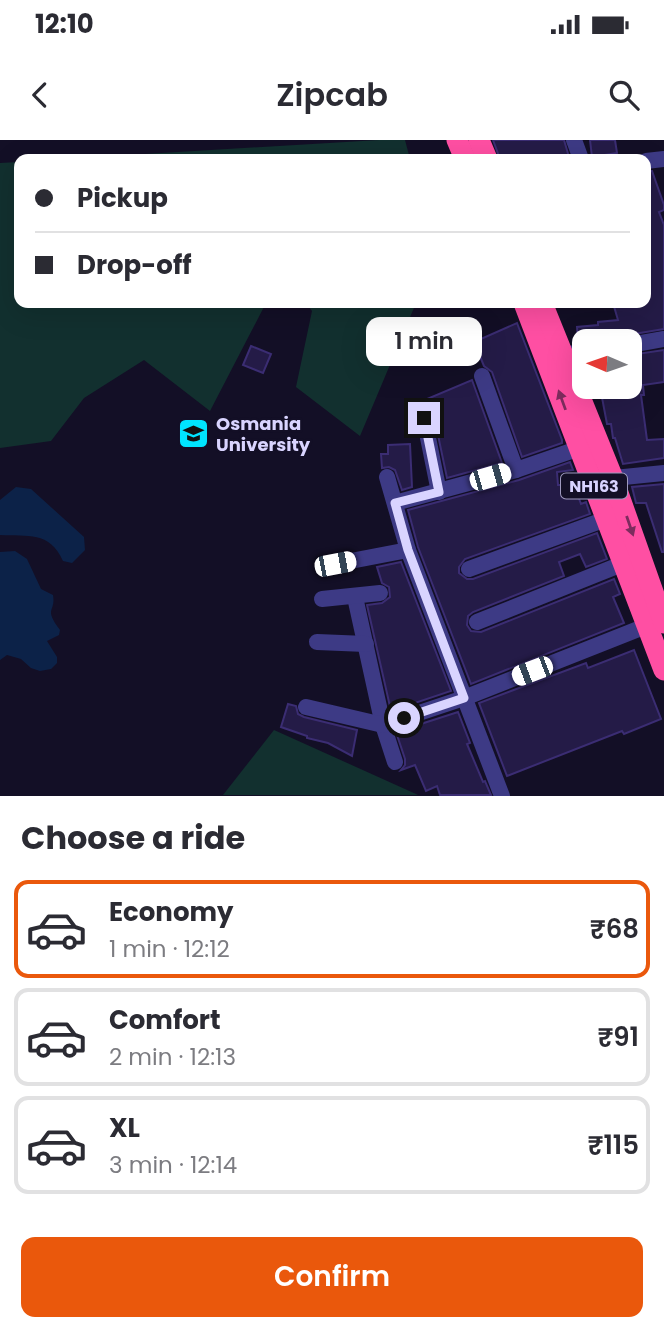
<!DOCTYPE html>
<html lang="en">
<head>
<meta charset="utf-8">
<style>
  body { margin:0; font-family:Poppins,sans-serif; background:#f7f7f7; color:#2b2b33; height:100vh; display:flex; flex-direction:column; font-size:26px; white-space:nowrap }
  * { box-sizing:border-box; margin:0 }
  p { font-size:23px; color:#7c7c81 }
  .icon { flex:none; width:38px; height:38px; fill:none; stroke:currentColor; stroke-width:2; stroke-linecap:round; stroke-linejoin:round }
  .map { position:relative; height:656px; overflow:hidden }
  .sheet { display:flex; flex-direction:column; background:#fff; flex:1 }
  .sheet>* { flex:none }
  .guide { position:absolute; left:14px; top:14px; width:637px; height:154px; border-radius:14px; box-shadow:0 7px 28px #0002; display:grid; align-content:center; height:154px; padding:0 21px; background:#fff }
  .needle { width:46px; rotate:272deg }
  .fabs { position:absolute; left:572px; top:189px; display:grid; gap:14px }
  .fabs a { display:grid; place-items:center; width:70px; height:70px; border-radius:14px; background:#fff; box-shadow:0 7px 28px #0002; font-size:35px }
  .end { position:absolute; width:32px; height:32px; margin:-16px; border:9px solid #d9d4ff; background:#111; box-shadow:0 0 0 4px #111 }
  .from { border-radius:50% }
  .bubble { position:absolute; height:49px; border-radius:14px; background:#fff; box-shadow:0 7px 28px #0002; font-size:23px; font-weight:600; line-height:49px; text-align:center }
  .car { position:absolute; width:21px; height:42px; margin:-21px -10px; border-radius:9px; box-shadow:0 0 5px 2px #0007; background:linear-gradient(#fff 24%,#345 0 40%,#fff 0 76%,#345 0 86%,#fff 0) }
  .guide b { display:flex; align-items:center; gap:24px; height:66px; font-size:26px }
  .guide b+b { border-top:2px solid #e1e1e2 }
  .guide i { width:18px; height:18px; background:#2b2b33 }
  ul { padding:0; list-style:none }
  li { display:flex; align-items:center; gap:21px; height:98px; margin:0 14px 10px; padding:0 7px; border:4px solid #e1e1e2; border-radius:14px }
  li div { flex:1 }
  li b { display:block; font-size:26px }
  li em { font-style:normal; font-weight:600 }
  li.current { border-color:#ea580c }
  li>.icon { width:63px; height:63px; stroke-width:1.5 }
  h2 { padding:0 21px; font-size:32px; line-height:84px }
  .action { display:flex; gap:14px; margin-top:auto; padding:14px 21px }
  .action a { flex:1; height:80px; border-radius:14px; background:#ea580c; color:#fff; font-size:28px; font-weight:600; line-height:80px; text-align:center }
  .status { display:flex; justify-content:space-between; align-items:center; height:49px; padding:0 35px; background:#fff; direction:ltr }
  .status svg { height:19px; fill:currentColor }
  header { display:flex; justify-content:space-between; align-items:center; height:91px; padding:0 21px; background:#fff; font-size:32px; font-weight:600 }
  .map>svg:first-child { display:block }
</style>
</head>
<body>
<div class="status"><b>12:10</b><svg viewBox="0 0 49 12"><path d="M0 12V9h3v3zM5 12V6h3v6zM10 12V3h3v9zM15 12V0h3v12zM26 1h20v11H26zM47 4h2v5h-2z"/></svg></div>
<header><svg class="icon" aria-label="back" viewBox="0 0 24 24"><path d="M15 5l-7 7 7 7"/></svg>Zipcab<svg class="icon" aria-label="search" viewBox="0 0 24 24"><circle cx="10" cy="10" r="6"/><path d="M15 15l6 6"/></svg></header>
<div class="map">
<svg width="664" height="656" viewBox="0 0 664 656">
  <rect width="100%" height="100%" fill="#130f26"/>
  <g fill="#12302f">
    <polygon points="379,0 405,0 410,19 62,19"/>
    <polygon points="19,22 19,163 266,163 210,271 144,220 84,258 51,301 0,308 0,23"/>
    <polygon points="306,163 416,163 360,296 296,247 312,171"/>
    <polygon points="274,590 416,654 418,655 223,655"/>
  </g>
  <g fill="#0c2248">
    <path d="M16,347L31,349L84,397L85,410L72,423L63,421C49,390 28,397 0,395V360Z"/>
    <path d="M15,411L27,419L41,449L53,455C56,473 43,467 60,490L59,495L47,501L57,517V523L51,529L40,531L31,528L21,519L7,515L0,520V412Z"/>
  </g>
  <g fill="#241b47" stroke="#3b2d73" stroke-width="2">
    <polygon points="493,0 564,0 569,17 563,19 500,19"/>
    <polygon points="590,0 615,0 617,13 592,17"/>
    <polygon points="646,31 652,31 664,65 664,70 659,72 664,85 664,189 628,195 620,201 578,201 577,187 598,185 598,182 618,180 613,163 646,163"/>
    <polygon points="517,183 562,300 562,303 522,317 492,232 484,226 474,202"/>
    <polygon points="251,206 271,214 263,233 243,225"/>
    <polygon points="664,210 664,242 643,245 644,255 641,255 647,300 664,299 664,318 623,324 615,298 613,298 611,284 607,284 600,247 630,247 630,215"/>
    <polygon points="472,240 502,323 447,338 434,276 427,259"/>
    <polygon points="410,304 412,347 402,350 395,330 389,327 382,328 381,314 388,314 388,305"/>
    <polygon points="570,322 573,330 557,332 558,345 574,345 581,364 586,362 590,374 465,419 459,427 459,433 467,439 473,439 597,393 607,419 586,427 580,414 559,422 564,436 473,472 468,476 467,485 471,491 481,492 614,439 620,454 613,457 624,483 471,544 418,407 408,370 519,340"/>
    <polygon points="664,344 664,412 662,412 646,363 636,363 632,347"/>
    <polygon points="401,422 451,551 391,571 367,465 382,463 390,457 389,447 382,443 377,427"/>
    <polygon points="634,510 661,579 624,594 622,591 507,636 479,563 586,523 588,528"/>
    <polygon points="288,564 296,566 298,574 304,577 357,590 352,616 328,603 307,598 307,596 281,587"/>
    <polygon points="458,572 470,603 467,604 483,642 485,641 491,655 440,655 437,646 426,651 415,625 401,630 405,625 405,619 396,592"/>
  </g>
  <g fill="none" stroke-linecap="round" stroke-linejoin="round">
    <g stroke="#3d3a85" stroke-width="16">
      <polyline points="574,0 581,19"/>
      <polyline points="646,21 664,19"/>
      <polyline points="630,205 664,199"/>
      <polyline points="562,215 584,212"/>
      <polyline points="482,236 516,330"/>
      <polyline points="424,278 439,352"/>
      <polyline points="387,337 408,410 502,656"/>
      <polyline points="604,339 664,333"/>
      <polyline points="395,363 516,330 580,308"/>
      <polyline points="335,424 408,410"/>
      <polyline points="469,429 606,379"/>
      <polyline points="355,457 383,585 395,622"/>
      <polyline points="322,459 380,453"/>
      <polyline points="477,482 622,424"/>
      <polyline points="317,502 366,504"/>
      <polyline points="306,567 383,585 464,558 646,486"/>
    </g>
    <g stroke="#ff4fa3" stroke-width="21">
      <polyline points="457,0 465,19"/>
      <polyline points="479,0 487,19"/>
      <polyline points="524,163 664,530"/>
      <polyline points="542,163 612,336 664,483"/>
    </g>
  </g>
  <defs><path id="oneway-solid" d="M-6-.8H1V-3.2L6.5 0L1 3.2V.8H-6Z" transform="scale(1.75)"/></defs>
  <g fill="#7d2c5e">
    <use href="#oneway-solid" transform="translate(562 260) rotate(-110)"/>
    <use href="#oneway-solid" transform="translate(630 386) rotate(71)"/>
  </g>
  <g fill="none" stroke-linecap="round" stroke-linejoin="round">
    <polyline stroke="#d9d4ff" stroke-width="9" points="404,578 464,558 408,410 395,363 439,352 424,278"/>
  </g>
  <defs>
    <symbol id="university-square" viewBox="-11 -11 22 22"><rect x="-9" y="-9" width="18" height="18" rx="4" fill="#00e5ff" stroke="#130f26"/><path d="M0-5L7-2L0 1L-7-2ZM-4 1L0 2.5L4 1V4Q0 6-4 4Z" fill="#111"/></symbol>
  </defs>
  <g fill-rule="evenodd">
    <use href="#university-square" x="176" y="276" width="35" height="35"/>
  </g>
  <g text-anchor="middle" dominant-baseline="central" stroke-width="5" stroke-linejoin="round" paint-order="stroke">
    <rect fill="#130f26" stroke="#9e99be" stroke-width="2" x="561" y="333.5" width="66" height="25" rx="5"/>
    <g font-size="16" font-weight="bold" fill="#d9d4ff">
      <text x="594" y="346">NH163</text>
    </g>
    <g font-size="18" font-weight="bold" fill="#d9d4ff" stroke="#130f26" text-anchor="start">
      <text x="216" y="283">Osmania<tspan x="216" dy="21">University</tspan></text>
    </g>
  </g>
</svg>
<div class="fabs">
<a><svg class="needle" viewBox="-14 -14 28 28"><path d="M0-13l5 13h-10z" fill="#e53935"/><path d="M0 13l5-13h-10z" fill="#7c7c81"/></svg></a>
</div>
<i class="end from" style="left:404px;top:578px"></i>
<i class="end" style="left:424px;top:278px"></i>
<div class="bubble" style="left:366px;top:177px;width:116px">1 min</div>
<i class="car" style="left:490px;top:337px;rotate:74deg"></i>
<i class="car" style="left:335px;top:424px;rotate:79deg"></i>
<i class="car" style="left:532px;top:531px;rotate:249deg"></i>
<div class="guide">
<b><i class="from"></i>Pickup</b>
<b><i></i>Drop-off</b>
</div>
</div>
<section class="sheet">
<h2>Choose a ride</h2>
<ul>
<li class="current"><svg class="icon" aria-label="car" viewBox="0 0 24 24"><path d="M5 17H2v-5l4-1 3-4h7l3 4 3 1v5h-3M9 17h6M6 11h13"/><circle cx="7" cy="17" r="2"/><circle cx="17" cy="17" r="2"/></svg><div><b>Economy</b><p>1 min · 12:12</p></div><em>₹68</em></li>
<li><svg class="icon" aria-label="car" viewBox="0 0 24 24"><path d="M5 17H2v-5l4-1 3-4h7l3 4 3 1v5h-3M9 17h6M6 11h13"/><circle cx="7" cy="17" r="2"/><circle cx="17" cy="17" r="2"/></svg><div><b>Comfort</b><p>2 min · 12:13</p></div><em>₹91</em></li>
<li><svg class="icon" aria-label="car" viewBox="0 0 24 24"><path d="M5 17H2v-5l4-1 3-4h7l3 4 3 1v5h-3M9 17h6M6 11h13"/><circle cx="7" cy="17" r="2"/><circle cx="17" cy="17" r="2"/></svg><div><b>XL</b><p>3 min · 12:14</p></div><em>₹115</em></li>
</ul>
<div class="action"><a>Confirm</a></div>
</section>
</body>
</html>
